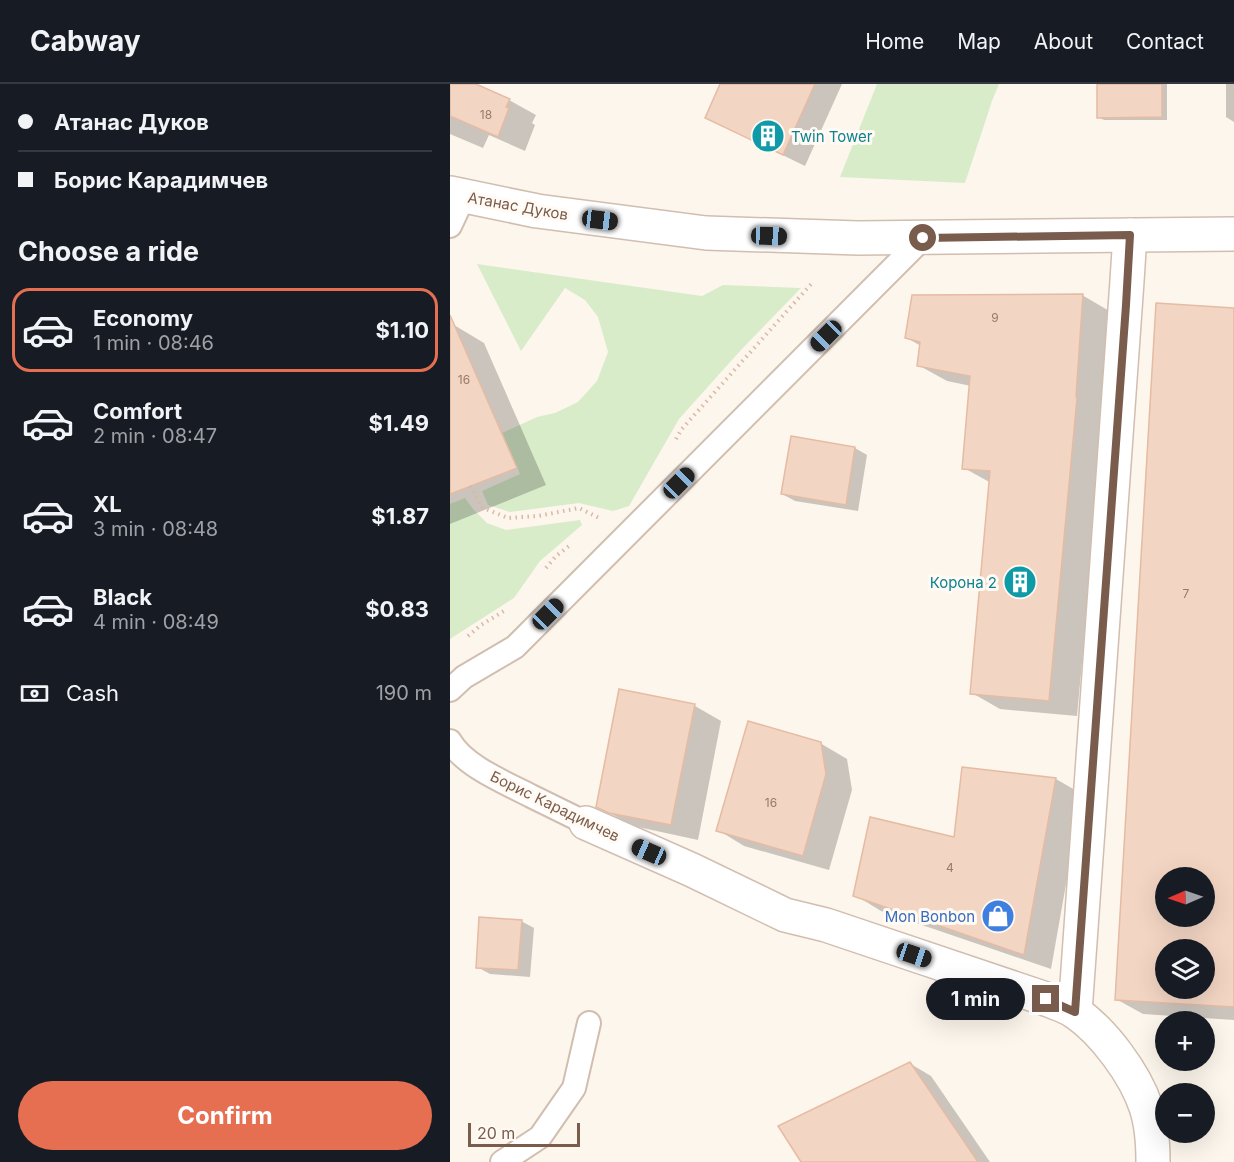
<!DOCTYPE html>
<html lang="en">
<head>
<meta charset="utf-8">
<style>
  body { margin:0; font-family:Inter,sans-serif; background:#242831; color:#f1f3f6; height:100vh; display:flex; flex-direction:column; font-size:22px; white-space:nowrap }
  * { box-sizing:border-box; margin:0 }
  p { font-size:20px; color:#9ea1a6 }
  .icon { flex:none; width:33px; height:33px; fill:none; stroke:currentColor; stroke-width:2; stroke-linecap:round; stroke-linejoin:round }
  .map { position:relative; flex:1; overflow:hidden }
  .side { display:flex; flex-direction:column; background:#171b24; width:450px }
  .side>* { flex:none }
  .hud { display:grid; align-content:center; height:132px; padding:0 18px; background:#171b24 }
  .needle { width:39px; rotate:268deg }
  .buttons { position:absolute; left:705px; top:783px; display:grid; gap:12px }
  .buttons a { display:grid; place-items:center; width:60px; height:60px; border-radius:50%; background:#171b24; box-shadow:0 6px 24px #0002; font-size:30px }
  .scale { position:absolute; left:18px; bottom:15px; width:112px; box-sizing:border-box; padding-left:6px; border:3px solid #7a5c4d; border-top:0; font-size:16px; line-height:21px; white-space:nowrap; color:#7a5c4d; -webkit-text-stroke:4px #fffaf3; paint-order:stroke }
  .end { position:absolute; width:27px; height:27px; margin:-14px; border:8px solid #7a5c4d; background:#fff; box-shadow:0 0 0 3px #fff }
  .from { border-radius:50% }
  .bubble { position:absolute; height:42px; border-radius:21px; background:#171b24; box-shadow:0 6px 24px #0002; font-size:20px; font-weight:700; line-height:42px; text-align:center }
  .car { position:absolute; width:18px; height:36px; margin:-18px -9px; border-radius:8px; box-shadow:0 0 4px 2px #0007; background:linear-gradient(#222 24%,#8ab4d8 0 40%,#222 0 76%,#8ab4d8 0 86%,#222 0) }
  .hud b { display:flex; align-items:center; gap:21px; height:57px; font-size:22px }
  .hud b+b { border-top:2px solid #363941 }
  .hud i { width:15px; height:15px; background:#f1f3f6 }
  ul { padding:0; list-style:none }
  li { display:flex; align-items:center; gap:18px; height:84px; margin:0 12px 9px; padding:0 6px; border:3px solid transparent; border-radius:18px }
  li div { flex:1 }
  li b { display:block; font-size:22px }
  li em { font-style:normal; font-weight:700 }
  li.selected { border-color:#e76f51 }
  li>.icon { width:54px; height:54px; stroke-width:1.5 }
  h2 { padding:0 18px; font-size:27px; line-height:72px }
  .pay { display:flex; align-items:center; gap:15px; height:66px; padding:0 18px; font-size:22px }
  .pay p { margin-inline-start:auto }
  .action { display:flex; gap:12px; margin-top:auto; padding:12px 18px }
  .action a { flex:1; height:69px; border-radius:36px; background:#e76f51; color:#fff; font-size:24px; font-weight:700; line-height:69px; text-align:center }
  header { display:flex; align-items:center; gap:36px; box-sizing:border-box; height:84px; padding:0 30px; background:#171b24; border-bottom:2px solid #363941 }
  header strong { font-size:28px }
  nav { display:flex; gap:33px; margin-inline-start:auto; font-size:21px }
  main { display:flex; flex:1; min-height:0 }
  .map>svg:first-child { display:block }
</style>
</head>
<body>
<header>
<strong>Cabway</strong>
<nav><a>Home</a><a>Map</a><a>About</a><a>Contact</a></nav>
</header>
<main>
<section class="side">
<div class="hud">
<b><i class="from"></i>Атанас Дуков</b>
<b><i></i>Борис Карадимчев</b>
</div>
<h2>Choose a ride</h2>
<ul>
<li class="selected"><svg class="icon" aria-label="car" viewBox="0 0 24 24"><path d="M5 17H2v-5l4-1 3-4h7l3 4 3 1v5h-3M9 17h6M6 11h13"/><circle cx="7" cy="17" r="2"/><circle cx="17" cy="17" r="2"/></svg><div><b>Economy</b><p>1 min · 08:46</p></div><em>$1.10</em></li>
<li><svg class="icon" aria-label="car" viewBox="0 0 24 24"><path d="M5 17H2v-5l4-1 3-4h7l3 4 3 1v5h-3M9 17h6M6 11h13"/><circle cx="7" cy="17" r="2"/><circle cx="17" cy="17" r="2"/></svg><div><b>Comfort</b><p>2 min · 08:47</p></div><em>$1.49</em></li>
<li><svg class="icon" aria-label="car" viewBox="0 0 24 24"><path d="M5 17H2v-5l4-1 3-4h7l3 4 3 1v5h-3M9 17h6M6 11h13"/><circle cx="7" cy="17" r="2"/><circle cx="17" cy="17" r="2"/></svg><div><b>XL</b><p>3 min · 08:48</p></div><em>$1.87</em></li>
<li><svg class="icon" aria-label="car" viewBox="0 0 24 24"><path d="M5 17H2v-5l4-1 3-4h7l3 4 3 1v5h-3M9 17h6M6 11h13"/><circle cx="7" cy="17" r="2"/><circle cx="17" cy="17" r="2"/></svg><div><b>Black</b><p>4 min · 08:49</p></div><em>$0.83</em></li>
</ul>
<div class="pay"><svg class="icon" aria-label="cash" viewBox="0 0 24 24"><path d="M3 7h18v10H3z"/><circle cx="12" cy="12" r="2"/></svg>Cash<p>190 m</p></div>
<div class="action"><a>Confirm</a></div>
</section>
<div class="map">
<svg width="784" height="1078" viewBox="0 0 784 1078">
  <rect width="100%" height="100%" fill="#fdf6ec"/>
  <g fill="#d8ecc9">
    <polygon points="427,0 549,0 542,17 515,99 390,93"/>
    <polygon points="27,180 252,212 273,201 351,204 290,267 229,335 179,422 163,427 129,419 60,428 38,421 32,407 70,390 52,349 87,333 105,329 128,318 147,297 158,268 148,233 135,216 115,204 71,267"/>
    <polygon points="15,414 23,425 37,439 56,446 130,436 132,441 90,477 64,514 0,555 0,420"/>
  </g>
  <g fill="#0003" fill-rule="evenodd">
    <polygon points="0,0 22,0 59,16 86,31 82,39 85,41 75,67 39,51 33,64 0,50"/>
    <polygon points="272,0 392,0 355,82 279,45 257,33"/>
    <polygon points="648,0 717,0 717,36 654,36 648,33"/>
    <polygon points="776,0 784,0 784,38 776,33"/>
    <polygon points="632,211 661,228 655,331 627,632 550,625 522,609 541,399 514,384 521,302 497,297 468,281 471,262 457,254"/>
    <path d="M784,225V936L693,930L666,915ZM716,794H754V832H716ZM716,866H754V904H716Z"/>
    <polygon points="4,241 34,259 96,401 0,440 0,243"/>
    <polygon points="342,353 405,364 417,371 408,427 345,417 332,410"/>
    <polygon points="171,607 245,622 271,637 248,756 188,743 174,737 147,722"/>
    <polygon points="370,659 397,675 402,706 379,786 294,762 268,746"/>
    <polygon points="513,685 606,695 632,710 601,885 431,827 405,811 505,755"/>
    <polygon points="71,837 84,844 80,893 40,890 27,883"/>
    <polygon points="459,979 481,992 540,1078 353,1078"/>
  </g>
  <g fill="#f3d5c3" stroke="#e6bba3" stroke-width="1.5" fill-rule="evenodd">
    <polygon points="0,0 26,0 60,15 56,23 59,24 48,53 0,32"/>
    <polygon points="270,0 365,0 333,71 255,34"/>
    <polygon points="647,0 712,0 712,33 647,34"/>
    <polygon points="633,210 626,313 627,314 599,617 520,610 540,387 512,385 520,292 467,282 470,258 455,254 462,211"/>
    <path d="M706,219L784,224V923L665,916ZM716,794H754V832H716ZM716,866H754V904H716Z"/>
    <polygon points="0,231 67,384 0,410"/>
    <polygon points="341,352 405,363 396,421 331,410"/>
    <polygon points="169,605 245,620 221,741 159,729 146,723"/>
    <polygon points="298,637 371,658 376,690 353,772 266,747"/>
    <polygon points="512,683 606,694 574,871 403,812 420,733 504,753"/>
    <polygon points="29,833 72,836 68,886 26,884"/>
    <polygon points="460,978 528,1078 351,1078 328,1042"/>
  </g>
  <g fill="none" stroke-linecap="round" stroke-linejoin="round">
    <defs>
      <g id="service">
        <polyline points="0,142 14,112"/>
        <polyline points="0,606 14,593 65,563 473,154"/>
        <path d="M0,657C14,682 56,699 81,712C99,721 118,730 136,739"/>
        <polyline points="52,1078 90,1053 124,1004 139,939"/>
      </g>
      <g id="minor">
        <polyline points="0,109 87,127 256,149 408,154 784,150"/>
        <path d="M136,739L242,786L335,831L376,841L596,915C605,919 617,922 625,928C654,948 685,990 696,1023C702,1041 703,1060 703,1078"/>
        <polyline points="625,928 677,197 680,151"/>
      </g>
    </defs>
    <use href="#service" stroke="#d1beb0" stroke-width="26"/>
    <use href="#minor" stroke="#d1beb0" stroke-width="36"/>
    <g stroke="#d9b8a5" stroke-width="4" stroke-dasharray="1.5 4.5" stroke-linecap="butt">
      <polyline points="226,355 231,346 362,199"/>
      <polyline points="20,402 33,424 58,434 88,432 129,424 149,434"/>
      <polyline points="96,484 106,472 119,462"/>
      <polyline points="18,552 31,541 54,527"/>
    </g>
    <use href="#service" stroke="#fff" stroke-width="22"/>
    <use href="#minor" stroke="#fff" stroke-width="33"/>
  </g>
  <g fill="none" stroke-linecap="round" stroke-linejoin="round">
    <polyline stroke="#7a5c4d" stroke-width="8" points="473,154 680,151 676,221 625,928 596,915"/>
  </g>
  <defs>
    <symbol id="building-disc" viewBox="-11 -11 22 22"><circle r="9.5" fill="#0f9aa8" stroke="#fffaf3"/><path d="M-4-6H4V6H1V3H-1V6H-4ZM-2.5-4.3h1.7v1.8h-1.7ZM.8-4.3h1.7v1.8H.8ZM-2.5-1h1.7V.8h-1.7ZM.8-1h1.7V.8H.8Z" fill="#fff"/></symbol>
    <symbol id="shop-disc" viewBox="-11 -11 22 22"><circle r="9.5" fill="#3f7fe0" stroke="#fffaf3"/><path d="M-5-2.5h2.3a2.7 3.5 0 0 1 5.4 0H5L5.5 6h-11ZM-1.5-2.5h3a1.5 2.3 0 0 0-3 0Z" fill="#fff"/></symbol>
  </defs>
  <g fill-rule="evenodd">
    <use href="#building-disc" x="299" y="33" width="38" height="38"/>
    <use href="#building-disc" x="551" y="479" width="38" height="38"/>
    <use href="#shop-disc" x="529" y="813" width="38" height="38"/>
  </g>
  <g text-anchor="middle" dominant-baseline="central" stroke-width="6" stroke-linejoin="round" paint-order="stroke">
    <g font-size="12" fill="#987a6a">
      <text x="36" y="30">18</text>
      <text x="545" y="233">9</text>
      <text x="14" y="295">16</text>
      <text x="736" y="509">7</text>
      <text x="321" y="718">16</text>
      <text x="500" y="783">4</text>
    </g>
    <g font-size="15" fill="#0d838f" stroke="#fffaf3" text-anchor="start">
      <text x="341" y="52">Twin Tower</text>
      <text x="547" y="498" text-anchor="end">Корона 2</text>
    </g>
    <g font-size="15" fill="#7a5c4d" stroke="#fffaf3">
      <text transform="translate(68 122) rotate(10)">Атанас Дуков</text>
      <text transform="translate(105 722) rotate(26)">Борис Карадимчев</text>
    </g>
    <g font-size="15" fill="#366cbe" stroke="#fffaf3" text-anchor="end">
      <text x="525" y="832">Mon Bonbon</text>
    </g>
  </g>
</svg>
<div class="buttons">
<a><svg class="needle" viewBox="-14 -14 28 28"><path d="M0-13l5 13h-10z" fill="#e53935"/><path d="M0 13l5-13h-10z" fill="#9ea1a6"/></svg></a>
<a><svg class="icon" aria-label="layers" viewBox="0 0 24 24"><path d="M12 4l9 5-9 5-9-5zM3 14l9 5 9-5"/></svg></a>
<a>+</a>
<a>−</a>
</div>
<div class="scale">20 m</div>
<i class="end from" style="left:473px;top:154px"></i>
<i class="end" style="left:596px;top:915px"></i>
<div class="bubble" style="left:476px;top:894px;width:99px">1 min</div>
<i class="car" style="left:150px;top:136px;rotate:97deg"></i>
<i class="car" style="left:319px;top:152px;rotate:92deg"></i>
<i class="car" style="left:376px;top:252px;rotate:225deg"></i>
<i class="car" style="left:229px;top:399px;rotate:45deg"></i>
<i class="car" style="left:98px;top:530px;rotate:45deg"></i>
<i class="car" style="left:199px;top:768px;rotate:294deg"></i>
<i class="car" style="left:464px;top:871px;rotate:109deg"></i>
</div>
</main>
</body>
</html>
